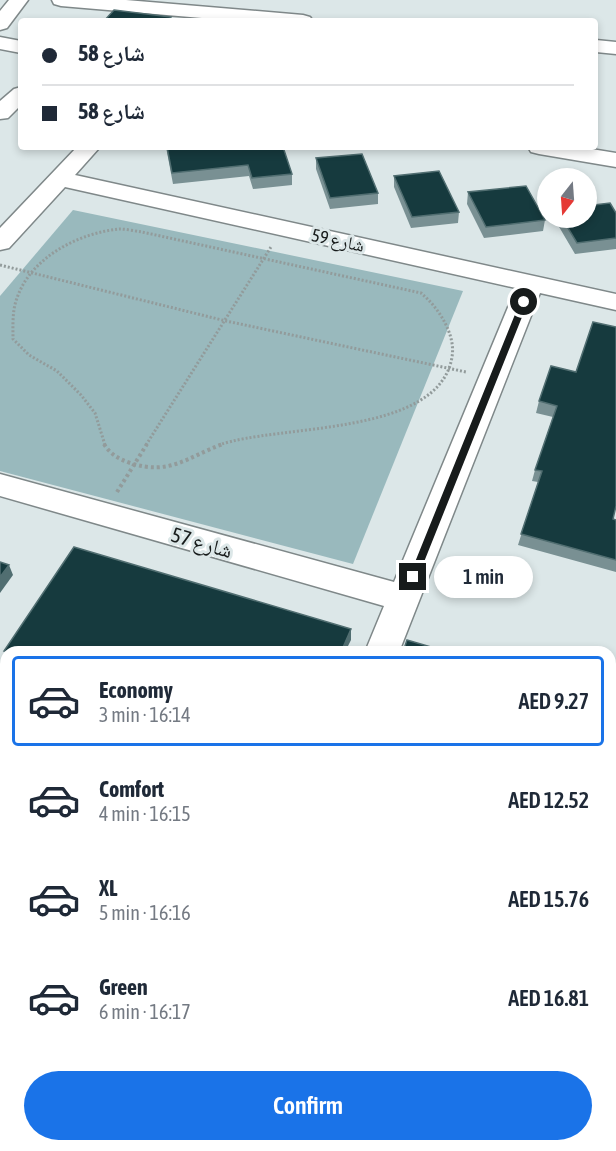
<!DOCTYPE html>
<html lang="en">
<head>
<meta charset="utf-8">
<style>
  body { margin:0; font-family:"Asap Condensed","Noto Naskh Arabic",sans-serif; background:#f6f6f7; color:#1f2937; height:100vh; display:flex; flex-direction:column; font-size:22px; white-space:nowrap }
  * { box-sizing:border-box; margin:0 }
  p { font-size:20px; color:#747a83 }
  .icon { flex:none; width:33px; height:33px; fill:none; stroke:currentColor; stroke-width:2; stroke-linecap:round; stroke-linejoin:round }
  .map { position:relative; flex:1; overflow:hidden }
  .details { position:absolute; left:0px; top:646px; width:616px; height:506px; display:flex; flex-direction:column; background:#fff; border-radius:18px 18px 0 0; box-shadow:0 3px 9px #0003 }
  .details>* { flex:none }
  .guide { position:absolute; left:18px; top:18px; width:580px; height:132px; border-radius:6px; box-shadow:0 3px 9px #0003; display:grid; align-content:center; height:132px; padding:0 24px; background:#fff }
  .needle { width:39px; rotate:197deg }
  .tools { position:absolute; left:537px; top:168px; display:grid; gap:12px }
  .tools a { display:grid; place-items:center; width:60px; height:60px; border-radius:50%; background:#fff; box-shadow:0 3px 9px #0003; font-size:30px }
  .end { position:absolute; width:27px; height:27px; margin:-14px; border:8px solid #171b1b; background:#fff; box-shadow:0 0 0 3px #fff }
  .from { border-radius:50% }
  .bubble { position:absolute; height:42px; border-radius:21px; background:#fff; box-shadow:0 3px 9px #0003; font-size:20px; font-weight:600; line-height:42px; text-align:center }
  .guide b { display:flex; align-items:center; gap:21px; height:57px; font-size:22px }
  .guide b+b { border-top:2px solid #e0e1e3 }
  .guide i { width:15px; height:15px; background:#1f2937 }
  ul { padding:10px 0 0; list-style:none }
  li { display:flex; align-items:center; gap:18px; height:90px; margin:0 12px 9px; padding:0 12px; border:3px solid transparent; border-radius:6px }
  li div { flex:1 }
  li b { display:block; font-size:22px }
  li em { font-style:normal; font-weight:600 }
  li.selected { border-color:#1a73e8 }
  li>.icon { width:54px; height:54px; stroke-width:1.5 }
  .primary-button { display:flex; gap:12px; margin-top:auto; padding:12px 24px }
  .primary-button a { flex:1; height:69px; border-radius:36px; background:#1a73e8; color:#fff; font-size:24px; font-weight:600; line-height:69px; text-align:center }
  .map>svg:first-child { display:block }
</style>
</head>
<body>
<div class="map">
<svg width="616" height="1151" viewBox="0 0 616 1151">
  <rect width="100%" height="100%" fill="#dce7e8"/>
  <polygon fill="#99b9bd" points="73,210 463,291 353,564 0,471 0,296"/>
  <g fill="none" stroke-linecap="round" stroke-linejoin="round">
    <defs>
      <g id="minor">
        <polygon points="9,0 28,0 7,28 0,30 0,11"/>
        <polygon points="52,0 126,0 303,15 310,17 313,21 237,21 61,6 54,4"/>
        <polygon points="596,40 616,42 616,54 596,52"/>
        <polygon points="21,87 21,105 8,118 0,119 0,101 14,89"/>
        <polygon points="77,147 100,147 75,175 616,294 616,310 540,293 399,652 365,652 384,606 0,496 0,474 394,582 516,288 65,187 9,248 0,250 0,228"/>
        <polygon points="0,728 6,730 6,764 0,762"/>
        <polygon points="0,815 6,817 6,855 0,853"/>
        <polygon points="610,941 616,943 616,985 610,983"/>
      </g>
      <g id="major">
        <polygon points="0,37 21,41 21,53 0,49"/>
        <polygon points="528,147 579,147 616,153 616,167 539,154 531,152"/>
      </g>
    </defs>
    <use href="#minor" stroke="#7f8889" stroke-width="3"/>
    <use href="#major" stroke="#7f8889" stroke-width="3"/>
    <g stroke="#929b9b" stroke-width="3" stroke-dasharray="2 2" stroke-linecap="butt">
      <polyline points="0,265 226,321 466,372"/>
      <path d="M105,445L95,413L81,395L57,371L29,355L13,339C13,326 12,311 17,298C31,257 79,233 119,229C126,229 135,231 142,232L421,293C438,307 456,334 452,357C439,437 277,424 219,445"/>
      <polyline points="146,445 271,247"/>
    </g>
    <g stroke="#929b9b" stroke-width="4" stroke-dasharray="3 3" stroke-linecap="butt">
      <path d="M104,444C110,454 119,459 130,463C170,476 187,457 223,444"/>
      <polyline points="117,492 147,444"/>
    </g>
    <use href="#minor" fill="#fff" fill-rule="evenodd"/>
    <use href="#major" fill="#fff" fill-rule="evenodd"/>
  </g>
  <g fill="#799093">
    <polygon points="166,147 283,147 292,174 292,185 253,189 249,176 173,184"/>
    <polygon points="316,158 378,193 378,204 330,209 316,169"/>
    <polygon points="394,176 459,212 458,223 411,228 394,187"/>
    <polygon points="468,192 545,220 543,231 484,238 467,204"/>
    <polygon points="616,213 616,249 575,254 555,220 556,218 586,218"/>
    <polygon points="551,366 613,519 616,520 616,572 518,545 538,482 532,481 535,470 553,417 536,413 539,401"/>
    <polygon points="610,715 616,717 616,867 610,865"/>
  </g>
  <g fill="#516e71">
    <polygon points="9,565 13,575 0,593 0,577"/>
    <polygon points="351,629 351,640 345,652 341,652"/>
  </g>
  <g fill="#163a3e" stroke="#516e71" stroke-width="1.5">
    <polygon points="114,10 171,17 168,21 104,21"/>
    <polygon points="167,147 283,147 292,174 252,178 248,165 172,173"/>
    <polygon points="362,154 378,193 330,198 316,158"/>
    <polygon points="439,171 459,212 412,217 394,176"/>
    <polygon points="526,186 545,220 486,227 468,192"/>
    <polygon points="610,203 616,213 616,238 577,243 562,218 586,218 586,206"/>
    <polygon points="593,322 616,327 616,506 613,519 616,520 616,560 521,534 542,471 535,470 557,406 539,401 551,366 576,372"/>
    <polygon points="74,547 351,629 341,652 8,652 4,651"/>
    <polygon points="0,562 9,565 0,577"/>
    <polygon points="407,640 448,652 403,652"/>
    <polygon points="610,715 616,717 616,856 610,855"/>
  </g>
  <polygon fill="#171b1b" points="524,300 528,302 418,577 417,580 410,580 409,577 520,302"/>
  <g text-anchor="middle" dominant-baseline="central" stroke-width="6" stroke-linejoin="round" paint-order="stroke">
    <g font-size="18" fill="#171b1b" stroke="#dce7e8">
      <text transform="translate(338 240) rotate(12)">شارع 59</text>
    </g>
    <g font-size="21" fill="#171b1b" stroke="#dce7e8">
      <text transform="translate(202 542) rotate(16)">شارع 57</text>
    </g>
  </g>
</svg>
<div class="tools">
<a><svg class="needle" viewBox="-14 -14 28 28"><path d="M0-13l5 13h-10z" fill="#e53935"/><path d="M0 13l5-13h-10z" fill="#747a83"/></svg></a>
</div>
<i class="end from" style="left:524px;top:302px"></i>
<i class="end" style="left:413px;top:577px"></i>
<div class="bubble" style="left:434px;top:556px;width:99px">1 min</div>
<div class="guide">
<b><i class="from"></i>شارع 58</b>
<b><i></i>شارع 58</b>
</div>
<section class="details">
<ul>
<li class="selected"><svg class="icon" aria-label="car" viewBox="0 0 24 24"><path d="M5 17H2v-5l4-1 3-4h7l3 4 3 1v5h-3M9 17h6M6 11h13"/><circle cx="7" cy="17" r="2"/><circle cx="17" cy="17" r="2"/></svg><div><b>Economy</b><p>3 min · 16:14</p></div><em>AED 9.27</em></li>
<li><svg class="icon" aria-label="car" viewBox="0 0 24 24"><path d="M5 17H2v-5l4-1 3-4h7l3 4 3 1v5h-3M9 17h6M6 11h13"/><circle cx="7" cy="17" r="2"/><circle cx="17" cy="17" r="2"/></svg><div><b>Comfort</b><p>4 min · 16:15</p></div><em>AED 12.52</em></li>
<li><svg class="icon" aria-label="car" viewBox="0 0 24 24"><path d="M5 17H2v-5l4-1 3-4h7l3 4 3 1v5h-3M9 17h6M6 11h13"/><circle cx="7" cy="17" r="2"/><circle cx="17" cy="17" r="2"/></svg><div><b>XL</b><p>5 min · 16:16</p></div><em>AED 15.76</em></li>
<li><svg class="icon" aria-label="car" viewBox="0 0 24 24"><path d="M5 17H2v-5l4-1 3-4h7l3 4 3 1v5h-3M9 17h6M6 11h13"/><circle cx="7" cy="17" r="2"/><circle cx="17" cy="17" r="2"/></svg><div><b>Green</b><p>6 min · 16:17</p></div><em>AED 16.81</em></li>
</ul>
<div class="primary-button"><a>Confirm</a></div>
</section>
</div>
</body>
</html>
